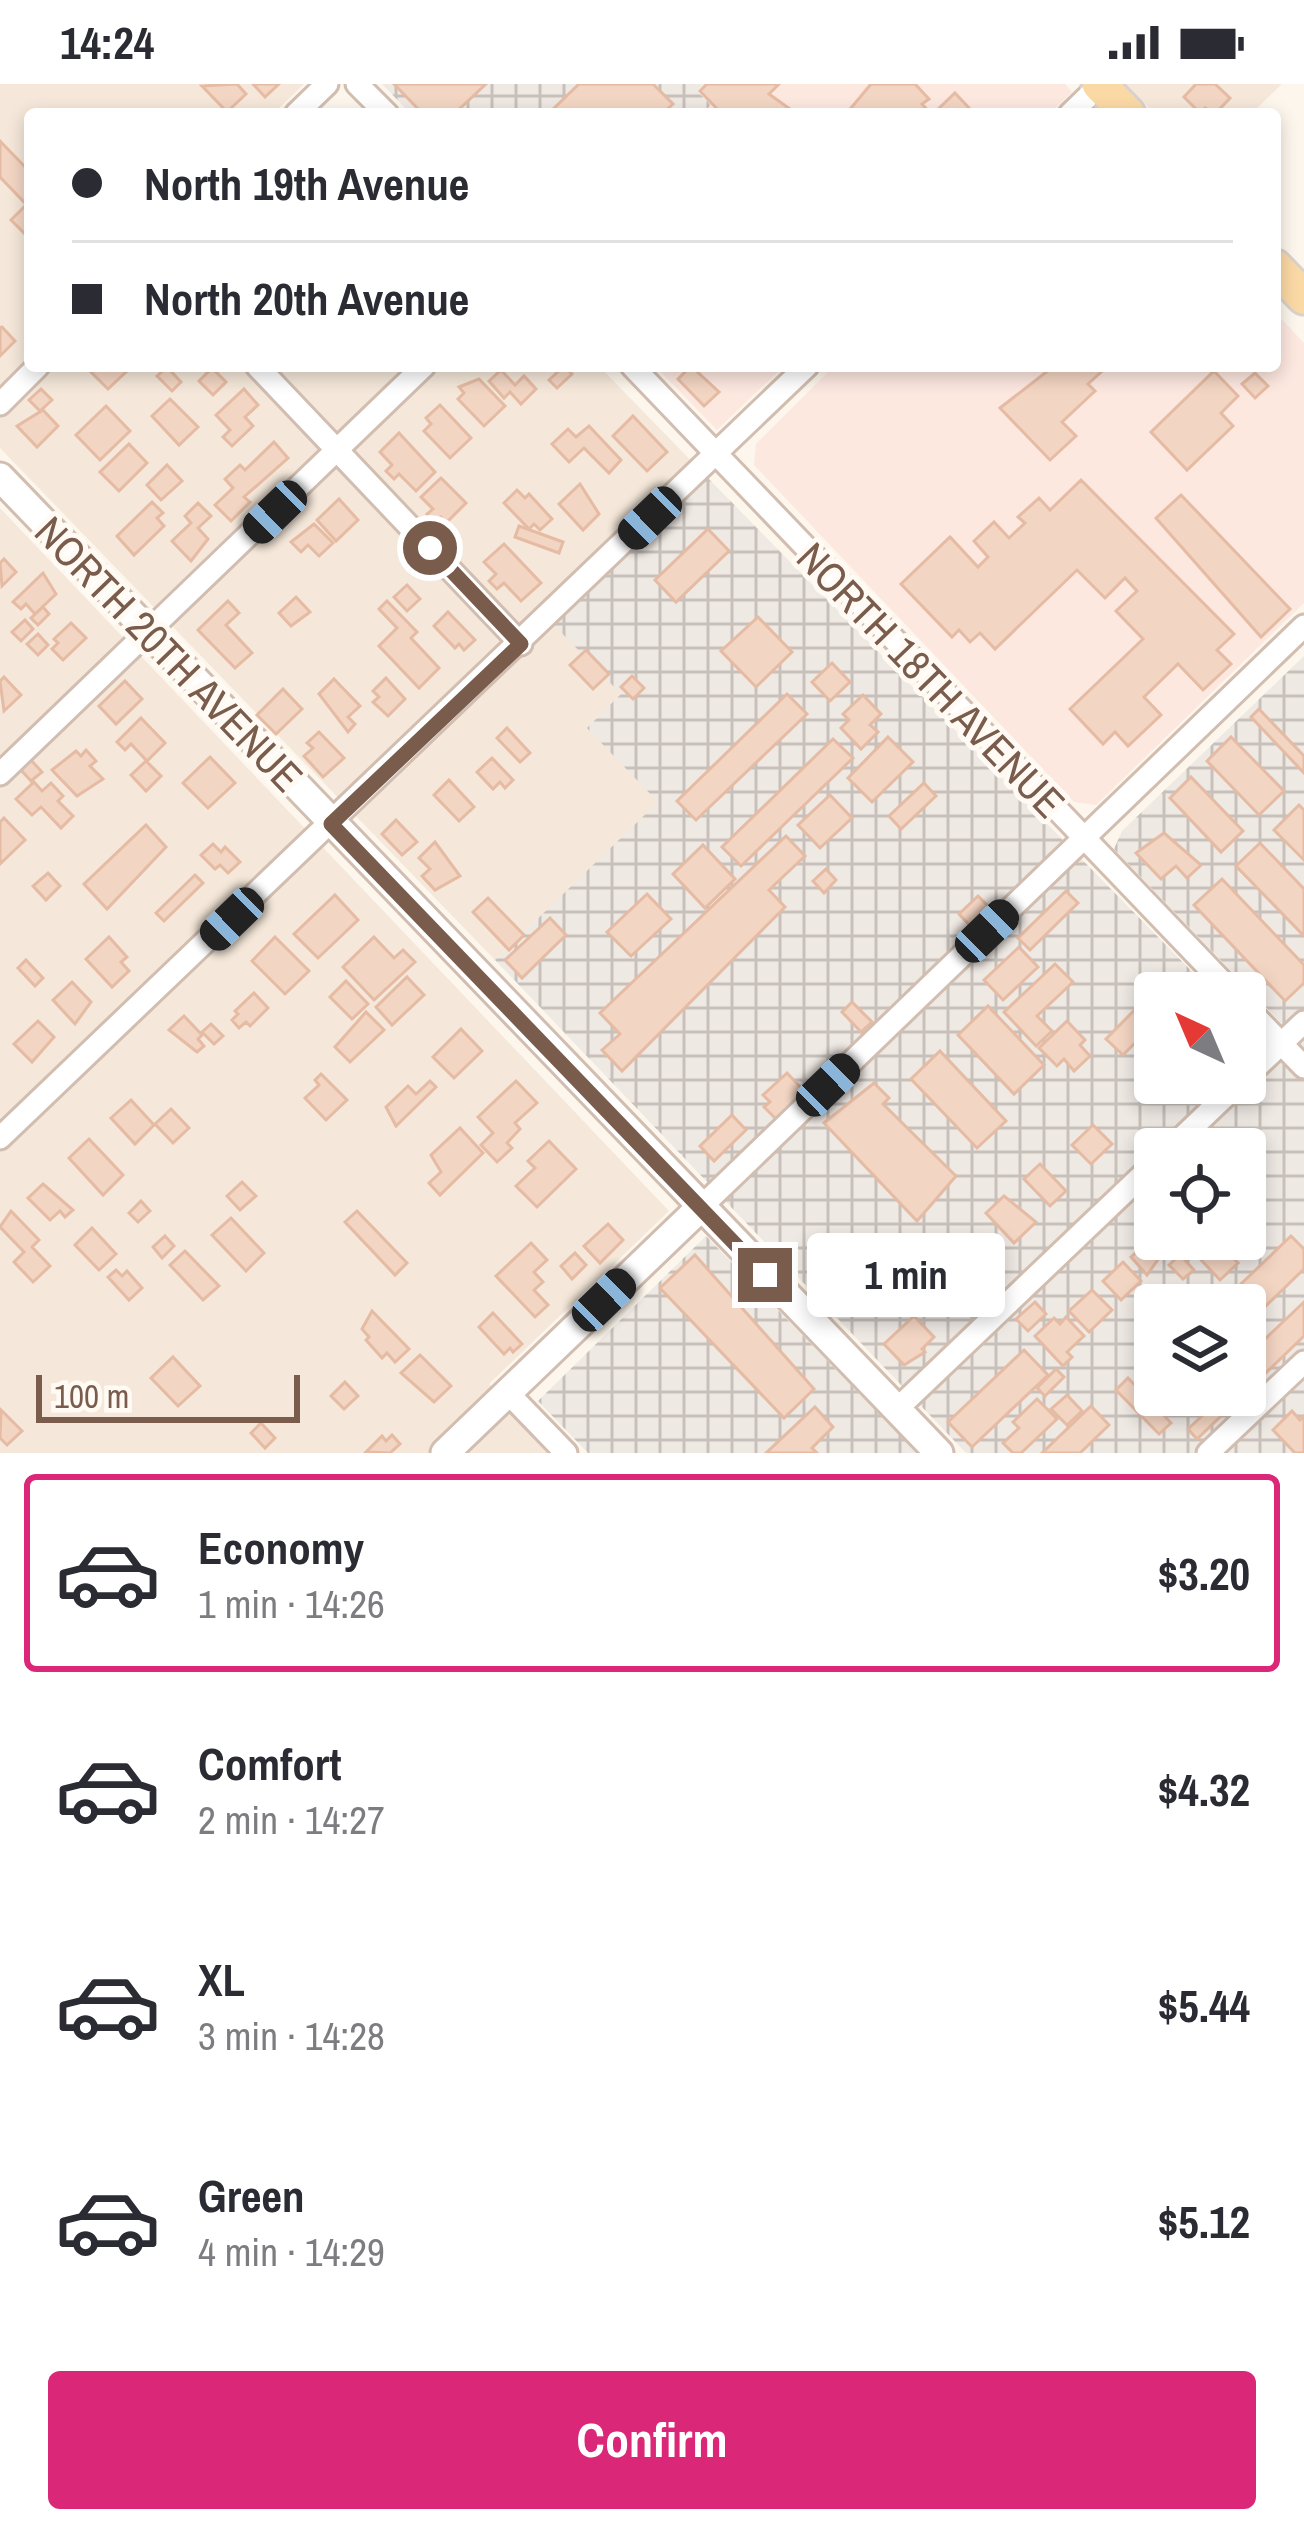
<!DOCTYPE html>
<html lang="en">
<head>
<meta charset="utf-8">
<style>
  body { margin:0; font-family:"Archivo Narrow",sans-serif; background:#f7f7f7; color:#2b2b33; height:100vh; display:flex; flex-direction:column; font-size:45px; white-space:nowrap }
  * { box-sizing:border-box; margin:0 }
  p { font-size:39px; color:#7c7c81 }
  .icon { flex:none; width:66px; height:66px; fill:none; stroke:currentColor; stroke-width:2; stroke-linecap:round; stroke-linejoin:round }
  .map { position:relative; height:1369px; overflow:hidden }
  .side { display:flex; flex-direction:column; background:#fff; flex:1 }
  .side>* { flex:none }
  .hud { position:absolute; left:24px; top:24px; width:1257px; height:264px; border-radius:12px; box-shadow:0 6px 18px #0003; display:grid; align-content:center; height:264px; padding:0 48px; background:#fff }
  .needle { width:78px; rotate:316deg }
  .fabs { position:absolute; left:1134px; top:888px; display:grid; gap:24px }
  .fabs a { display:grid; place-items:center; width:132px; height:132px; border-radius:12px; background:#fff; box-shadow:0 6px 18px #0003; font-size:60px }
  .scale { position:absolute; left:36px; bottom:30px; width:264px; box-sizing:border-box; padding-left:12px; border:6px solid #7a5c4d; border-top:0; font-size:33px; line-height:42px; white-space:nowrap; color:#7a5c4d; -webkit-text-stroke:9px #fffaf3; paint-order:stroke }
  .end { position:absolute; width:54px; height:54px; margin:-27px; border:15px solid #7a5c4d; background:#fff; box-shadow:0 0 0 6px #fff }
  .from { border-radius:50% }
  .bubble { position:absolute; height:84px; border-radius:12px; background:#fff; box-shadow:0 6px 18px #0003; font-size:39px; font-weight:700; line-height:84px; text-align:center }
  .car { position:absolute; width:36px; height:72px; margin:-36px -18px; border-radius:15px; box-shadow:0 0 9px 3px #0007; background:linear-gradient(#222 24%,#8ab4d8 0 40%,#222 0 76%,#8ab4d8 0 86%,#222 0) }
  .hud b { display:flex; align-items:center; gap:42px; height:114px; font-size:45px }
  .hud b+b { border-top:3px solid #e1e1e2 }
  .hud i { width:30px; height:30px; background:#2b2b33 }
  ul { padding:21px 0 0; list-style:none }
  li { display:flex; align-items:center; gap:36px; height:198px; margin:0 24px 18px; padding:0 24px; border:6px solid transparent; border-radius:12px }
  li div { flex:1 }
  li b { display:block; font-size:45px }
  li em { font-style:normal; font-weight:700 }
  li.selected { border-color:#db2777 }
  li>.icon { width:108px; height:108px; stroke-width:1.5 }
  .button { display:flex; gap:24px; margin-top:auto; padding:24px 48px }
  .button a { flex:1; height:138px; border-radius:12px; background:#db2777; color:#fff; font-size:48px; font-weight:700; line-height:138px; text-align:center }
  .status { display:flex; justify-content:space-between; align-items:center; height:84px; padding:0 60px; background:#fff; direction:ltr }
  .status svg { height:33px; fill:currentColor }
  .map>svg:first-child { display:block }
</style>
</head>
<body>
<div class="status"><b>14:24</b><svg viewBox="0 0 49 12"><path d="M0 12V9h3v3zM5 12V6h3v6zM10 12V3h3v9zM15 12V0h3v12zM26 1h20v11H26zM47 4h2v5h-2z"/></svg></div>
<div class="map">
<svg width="1304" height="1369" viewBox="0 0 1304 1369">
  <defs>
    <pattern id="industrial-grid" width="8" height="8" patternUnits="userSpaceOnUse" patternTransform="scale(3)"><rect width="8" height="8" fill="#efe9e4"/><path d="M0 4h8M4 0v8" fill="none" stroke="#c7c0bb"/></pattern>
  </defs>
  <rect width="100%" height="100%" fill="#fdf6ec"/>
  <g fill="#f5e8da">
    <polygon points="0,0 304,0 273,30 30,30 30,282 599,282 704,390 622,610 588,643 659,718 495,876 0,364"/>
    <polygon points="1126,0 1282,0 1251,30 1155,30"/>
    <polygon points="0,424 669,1127 489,1300 553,1369 0,1369"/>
  </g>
  <g fill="#fde8e0">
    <polygon points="704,0 1065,0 1072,8 1049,30 702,30 711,21 697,7"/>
    <polygon points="1275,228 1304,259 1304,519 1096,721 1074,718 754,381 756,360 834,282 1275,282"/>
    <polygon points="655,282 784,282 717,346"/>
  </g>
  <g fill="url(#industrial-grid)" fill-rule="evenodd">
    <polygon points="382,0 704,0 697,7 711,21 702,30 411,30"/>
    <path d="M704,390L1213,909H1155V999H1245V942L1262,958L1283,941L1114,765L1122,747L1304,572V1369H966L495,876L658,718L587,644L621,610L551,538ZM1155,1065H1245V1155H1155ZM1155,1221H1245V1311H1155Z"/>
    <polygon points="706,1152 917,1369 588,1369 538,1317"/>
  </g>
  <g fill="#f3d5c3" stroke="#e6bba3" stroke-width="3">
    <polygon points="237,0 246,10 227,28 202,2"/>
    <polygon points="253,0 279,0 265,13"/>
    <polygon points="394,0 486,0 454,30 423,30"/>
    <polygon points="579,0 653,0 673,20 662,30 548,30"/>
    <polygon points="707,0 779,0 769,10 797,30 722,30 700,7"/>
    <polygon points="871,0 915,0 929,15 922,20 931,30 846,30"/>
    <polygon points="1196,0 1215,0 1230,14 1215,30 1205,24 1200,29 1184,13"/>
    <polygon points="955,9 969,24 963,30 933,30"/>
    <polygon points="0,57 30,88 30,112 24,118 0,93"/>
    <polygon points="24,123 30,129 25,150 11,136"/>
    <polygon points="2,243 15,257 0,272 0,244"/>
    <polygon points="98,282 120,282 126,288 108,305 91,288"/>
    <polygon points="564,282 572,290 557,304 549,296"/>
    <polygon points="691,282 719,308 704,322 678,295"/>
    <polygon points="1054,282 1096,282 1101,288 1088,300 1095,307 1062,338 1076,352 1050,376 1000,324"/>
    <polygon points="167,283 181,298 172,307 157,292"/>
    <polygon points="212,284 226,298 213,311 199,297"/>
    <polygon points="501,286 515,301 524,292 536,305 521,320 510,308 504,314 489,297"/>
    <polygon points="1214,287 1238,312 1221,329 1233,342 1187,386 1151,348"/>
    <polygon points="1255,289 1268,302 1255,314 1242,300"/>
    <polygon points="479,295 505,322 484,342 458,315 464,309 459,303"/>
    <polygon points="41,305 52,316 40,327 29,316"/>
    <polygon points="244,305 258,321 245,333 253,342 232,362 223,353 230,346 216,331"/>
    <polygon points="170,315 198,343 179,361 152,332"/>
    <polygon points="440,321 471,354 450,374 424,347 431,340 426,334"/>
    <polygon points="106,322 130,347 100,376 76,351"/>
    <polygon points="43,326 58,342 37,363 17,342"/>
    <polygon points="633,332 667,368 647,387 613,352"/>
    <polygon points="589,342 621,376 609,389 584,364 569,378 552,360 568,345 576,353"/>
    <polygon points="399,349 435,388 416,407 399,390 394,395 386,387 392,381 380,368"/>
    <polygon points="274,358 288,374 244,413 250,418 231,437 215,421 233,404 225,395 240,381 245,386"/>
    <polygon points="129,360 147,379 119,407 100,388"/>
    <polygon points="167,381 182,397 161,416 147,401"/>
    <polygon points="441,394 466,419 446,439 441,433 435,438 427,430 433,425 421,413"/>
    <polygon points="1081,396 1234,550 1217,566 1231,580 1203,606 1178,580 1144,613 1161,631 1128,662 1115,648 1103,660 1070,625 1143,555 1116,527 1137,507 1125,494 1105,514 1077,486 995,565 980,549 970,558 959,546 952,553 901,500 950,453 978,483 988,473 974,457 994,438 1009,454 1025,439 1018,433 1039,414 1050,426"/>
    <polygon points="580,400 599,430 583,446 559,420"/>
    <polygon points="517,406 525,414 529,410 552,435 540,446 534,440 529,445 504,419"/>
    <polygon points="1181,411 1290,525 1261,553 1156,434"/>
    <polygon points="339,415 358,436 336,457 317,436"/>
    <polygon points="152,418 163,429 157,434 164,442 134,471 117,452"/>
    <polygon points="198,419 211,432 198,444 208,455 191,477 172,457 191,439 185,432"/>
    <polygon points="314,440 333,459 319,472 308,461 301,468 291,458"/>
    <polygon points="519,442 563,458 559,469 515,453"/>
    <polygon points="708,445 729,467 676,518 655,496"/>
    <polygon points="504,460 541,499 521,517 504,499 497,505 489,497 496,490 484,478"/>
    <polygon points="4,475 16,488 2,502 0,479"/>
    <polygon points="43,489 56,510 35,530 26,520 21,525 13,518"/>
    <polygon points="407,501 420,515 407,527 394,513"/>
    <polygon points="296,513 310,528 291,542 279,529"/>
    <polygon points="228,517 239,529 226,541 252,569 235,584 198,546"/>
    <polygon points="387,517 417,548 411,554 439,584 419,604 379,562 397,544 379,525"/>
    <polygon points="43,523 49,530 38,541 31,534"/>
    <polygon points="448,528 475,556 464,566 459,560 455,564 434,542"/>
    <polygon points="758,533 792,568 756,603 721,567"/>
    <polygon points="25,536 33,545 21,557 12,548"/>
    <polygon points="71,539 86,554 63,576 52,565 58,559 54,555"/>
    <polygon points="38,550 48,561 38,571 27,560"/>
    <polygon points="586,566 609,590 593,605 570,581"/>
    <polygon points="832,579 850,598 830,617 812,598"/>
    <polygon points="632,592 644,604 633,615 621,603"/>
    <polygon points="4,593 21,611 4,627 0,597"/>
    <polygon points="386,594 405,615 388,632 373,618 379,613 373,607"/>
    <polygon points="334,595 360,622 348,633 355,640 348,648 319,610"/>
    <polygon points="125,597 142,615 116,640 99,622"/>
    <polygon points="283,605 302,625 276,650 257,631"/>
    <polygon points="787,610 807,630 696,736 677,717"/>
    <polygon points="863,611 881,630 870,641 878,648 861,665 841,644 849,636 843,630"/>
    <polygon points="1259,625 1304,672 1304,689 1251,633"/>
    <polygon points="141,634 165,659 147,677 131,660 125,666 117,658"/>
    <polygon points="507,644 530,669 520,678 497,654"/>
    <polygon points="319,648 344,674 323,693 304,672 313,664 307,659"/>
    <polygon points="888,653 913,678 872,718 848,694"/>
    <polygon points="1231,653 1284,707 1259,731 1207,677"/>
    <polygon points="833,655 853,674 741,782 722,763"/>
    <polygon points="86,666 96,677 90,682 103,695 77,712 52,686 76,667 81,672"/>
    <polygon points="210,673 235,699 208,724 183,699"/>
    <polygon points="492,674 513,696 505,704 500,698 493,705 477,688"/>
    <polygon points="30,675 42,688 31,697 20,685"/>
    <polygon points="146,677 161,692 146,707 131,691"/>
    <polygon points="1191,693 1243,747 1221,768 1170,714"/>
    <polygon points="449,696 474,723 459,737 434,711"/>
    <polygon points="34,698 42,707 51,699 63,712 58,717 73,732 61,744 41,723 32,731 16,715"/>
    <polygon points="924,699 936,712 901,745 889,732"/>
    <polygon points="830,711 852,734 820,764 798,741"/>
    <polygon points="1299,721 1304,726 1304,776 1274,746"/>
    <polygon points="4,734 25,756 0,780 0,738"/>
    <polygon points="396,736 417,758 402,771 382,750"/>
    <polygon points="146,741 166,763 107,825 84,800"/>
    <polygon points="1164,749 1201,781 1187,794 1176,782 1161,795 1136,769"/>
    <polygon points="786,752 805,772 769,806 785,823 622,987 602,966 620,950 600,929"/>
    <polygon points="435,758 460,792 435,806 422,792 430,785 419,774"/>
    <polygon points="1260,759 1304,805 1304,852 1236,782"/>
    <polygon points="213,760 221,768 225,763 240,778 228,789 220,781 215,785 201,771"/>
    <polygon points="703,761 735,795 705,824 673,790"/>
    <polygon points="826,785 836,796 824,809 813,797"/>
    <polygon points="48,789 60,802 46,816 33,802"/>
    <polygon points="195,791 203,799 164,837 156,829"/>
    <polygon points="1222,795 1304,881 1304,899 1285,917 1194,821"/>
    <polygon points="1066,807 1078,819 1030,866 1018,854"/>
    <polygon points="647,810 671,835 631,872 607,848"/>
    <polygon points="335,811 358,836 318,874 294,850"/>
    <polygon points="978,812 992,826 972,844 959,830"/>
    <polygon points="488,814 524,851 509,866 473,828"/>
    <polygon points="550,834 566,851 522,894 505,876"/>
    <polygon points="109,853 127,873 121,878 129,887 112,903 86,875"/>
    <polygon points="275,853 309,887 285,910 252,877"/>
    <polygon points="374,853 394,874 403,866 415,878 374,916 343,883"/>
    <polygon points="1019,863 1038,883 1003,916 984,896"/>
    <polygon points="26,876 43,894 35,902 18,884"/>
    <polygon points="1055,880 1073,898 1037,932 1052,947 1036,962 1004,928"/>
    <polygon points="407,893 424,911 392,941 376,923"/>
    <polygon points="1167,893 1183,909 1155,909 1155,939 1123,971 1106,955"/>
    <polygon points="346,897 368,920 352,935 330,913"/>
    <polygon points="72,898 91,918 75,940 53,916"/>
    <polygon points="254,909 268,924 250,942 246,938 239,944 232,936 238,930 235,927"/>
    <polygon points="852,918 872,938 861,948 842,928"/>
    <polygon points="988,922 1044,981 1014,1010 958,951"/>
    <polygon points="366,928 384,946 350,978 335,963"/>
    <polygon points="184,932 202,951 198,955 204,962 197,968 169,946"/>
    <polygon points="38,937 54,953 32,978 14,960"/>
    <polygon points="1067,937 1085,956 1080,961 1090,972 1074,987 1064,975 1057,982 1039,964"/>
    <polygon points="211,940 223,952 214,960 202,948"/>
    <polygon points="461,945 482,967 454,994 433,973"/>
    <polygon points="940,967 1006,1037 977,1064 911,995"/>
    <polygon points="787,989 804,1007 776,1035 764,1023 770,1018 763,1011"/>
    <polygon points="321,990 347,1016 326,1036 305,1014 319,1001 315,996"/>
    <polygon points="430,997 436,1003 396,1042 386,1023 408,1002 416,1010"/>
    <polygon points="516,997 537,1019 515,1039 520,1045 507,1059 512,1064 497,1078 481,1061 493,1049 478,1033"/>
    <polygon points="874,999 889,1014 883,1020 956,1092 917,1137 824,1039"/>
    <polygon points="131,1016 154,1041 135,1060 111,1034"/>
    <polygon points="171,1025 189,1044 173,1059 155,1040"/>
    <polygon points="732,1031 746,1046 714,1077 700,1062"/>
    <polygon points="1093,1041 1112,1060 1091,1080 1072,1061"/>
    <polygon points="460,1044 483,1069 440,1111 429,1099 441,1088 431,1071"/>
    <polygon points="89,1055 123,1091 103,1111 69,1074"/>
    <polygon points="549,1057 576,1085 537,1123 516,1102 535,1084 528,1077"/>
    <polygon points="1040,1080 1066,1107 1050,1122 1024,1095"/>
    <polygon points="242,1098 256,1112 240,1126 227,1112"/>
    <polygon points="43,1100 73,1126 65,1133 60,1127 50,1136 28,1114"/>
    <polygon points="1004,1112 1036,1138 1014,1159 986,1129"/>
    <polygon points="141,1117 150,1127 138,1138 129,1129"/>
    <polygon points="11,1127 39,1156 32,1163 50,1182 33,1198 14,1178 24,1168 0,1143"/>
    <polygon points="357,1127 407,1179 395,1191 345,1138"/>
    <polygon points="231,1134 264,1169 246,1187 212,1151"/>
    <polygon points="608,1140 623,1156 600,1179 584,1162"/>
    <polygon points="92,1144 116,1170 99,1186 75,1161"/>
    <polygon points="165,1152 174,1162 162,1174 153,1163"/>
    <polygon points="1291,1152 1304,1165 1304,1185 1245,1242 1245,1221 1219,1221"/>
    <polygon points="1151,1154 1164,1167 1147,1191 1131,1173"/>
    <polygon points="1193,1155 1215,1155 1238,1179 1220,1196 1187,1161"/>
    <polygon points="531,1159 547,1176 534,1188 543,1198 534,1206 548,1221 535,1233 496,1192"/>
    <polygon points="185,1167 219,1202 203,1216 170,1181"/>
    <polygon points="915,1167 935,1188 924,1198 904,1177"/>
    <polygon points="575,1169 586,1181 572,1195 561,1182"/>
    <polygon points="695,1171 814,1305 784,1334 660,1204"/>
    <polygon points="1180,1171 1194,1186 1183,1195 1169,1181"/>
    <polygon points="978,1177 1001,1201 971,1229 948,1205"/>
    <polygon points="1123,1178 1141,1197 1121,1216 1103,1197"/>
    <polygon points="893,1183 914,1205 892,1226 871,1204"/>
    <polygon points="116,1186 122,1192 127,1187 142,1204 129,1216 108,1193"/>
    <polygon points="1092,1206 1112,1226 1089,1248 1069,1227"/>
    <polygon points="1035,1218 1046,1230 1028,1247 1016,1235"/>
    <polygon points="1304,1218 1304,1252 1245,1309 1245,1274"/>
    <polygon points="372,1227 409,1265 395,1278 387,1269 382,1274 366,1256 369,1253 362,1245"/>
    <polygon points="493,1229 522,1260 513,1268 510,1264 504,1270 479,1243"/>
    <polygon points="914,1232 934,1253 922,1265 925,1268 904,1281 884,1260"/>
    <polygon points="1066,1233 1084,1252 1067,1268 1072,1273 1063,1282 1035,1252 1054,1234 1060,1240"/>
    <polygon points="1024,1266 1048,1291 972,1363 948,1338"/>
    <polygon points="420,1271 451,1302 434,1318 401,1289"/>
    <polygon points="173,1273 200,1302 178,1322 151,1294"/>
    <polygon points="1056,1285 1064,1293 1045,1312 1037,1304"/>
    <polygon points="1128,1294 1171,1339 1159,1350 1116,1306"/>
    <polygon points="345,1298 358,1312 344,1325 331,1312"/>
    <polygon points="1067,1311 1082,1327 1067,1341 1051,1325"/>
    <polygon points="1207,1311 1243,1311 1197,1355 1188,1345 1205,1329 1197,1320"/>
    <polygon points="1037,1315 1057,1335 1021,1369 1013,1369 1003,1359 1019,1344 1013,1338"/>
    <polygon points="1091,1322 1109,1341 1080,1369 1042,1369"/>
    <polygon points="815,1323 833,1343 812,1364 817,1369 766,1369"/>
    <polygon points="1,1326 22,1347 7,1361 0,1354"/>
    <polygon points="1292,1327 1300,1336 1304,1332 1304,1369 1295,1369 1273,1346"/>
    <polygon points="261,1339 275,1354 265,1364 251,1349"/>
    <polygon points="392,1351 400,1360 390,1369 366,1368 382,1352 386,1357"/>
  </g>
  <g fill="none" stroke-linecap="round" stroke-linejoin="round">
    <defs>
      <g id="minor">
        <polyline points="357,0 387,30"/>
        <polyline points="296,30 327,0"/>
        <polyline points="1070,30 1100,1"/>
        <polyline points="257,282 521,560"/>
        <polyline points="632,282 1233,909"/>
        <polyline points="0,320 38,282"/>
        <polyline points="0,690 424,282"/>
        <polyline points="1245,922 1304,983"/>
        <polyline points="1245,994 1304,938"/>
        <polyline points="0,1054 807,282"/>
        <polyline points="1170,1065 1239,999"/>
        <polyline points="700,1124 1304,542"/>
        <polyline points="508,1309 566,1369"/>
        <polyline points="896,1326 1155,1079"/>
        <polyline points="1208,1369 1304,1278"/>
      </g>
      <g id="tertiary">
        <polyline points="0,393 939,1369"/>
        <polyline points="445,1369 700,1124"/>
      </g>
      <g id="primary">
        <polyline points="1099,0 1128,30"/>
        <polyline points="1275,183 1304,213"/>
      </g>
    </defs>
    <use href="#minor" stroke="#d1beb0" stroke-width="27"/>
    <use href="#tertiary" stroke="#d1beb0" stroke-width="33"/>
    <use href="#primary" stroke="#dad1cd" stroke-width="39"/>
    <use href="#minor" stroke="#fff" stroke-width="21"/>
    <use href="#tertiary" stroke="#fff" stroke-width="27"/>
    <use href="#primary" stroke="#fbd9a5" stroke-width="33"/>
  </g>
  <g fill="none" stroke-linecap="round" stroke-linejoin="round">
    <polyline stroke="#7a5c4d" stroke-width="15" points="430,464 521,560 331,740 765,1191"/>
  </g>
  <g text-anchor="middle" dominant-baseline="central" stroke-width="10" stroke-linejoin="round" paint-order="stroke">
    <g font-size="42" fill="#7a5c4d" stroke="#fffaf3">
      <text transform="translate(169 570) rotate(46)">NORTH 20TH AVENUE</text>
      <text transform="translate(931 596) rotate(46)">NORTH 18TH AVENUE</text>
    </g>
  </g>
</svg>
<div class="fabs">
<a><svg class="needle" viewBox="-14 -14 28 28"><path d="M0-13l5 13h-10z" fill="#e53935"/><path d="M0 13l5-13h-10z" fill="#7c7c81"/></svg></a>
<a><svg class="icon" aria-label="locate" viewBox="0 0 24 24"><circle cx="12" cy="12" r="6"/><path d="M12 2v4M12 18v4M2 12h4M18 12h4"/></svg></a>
<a><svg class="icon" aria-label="layers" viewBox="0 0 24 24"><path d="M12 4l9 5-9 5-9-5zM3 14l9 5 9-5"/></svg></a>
</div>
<div class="scale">100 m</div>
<i class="end from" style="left:430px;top:464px"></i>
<i class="end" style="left:765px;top:1191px"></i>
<div class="bubble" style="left:807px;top:1149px;width:198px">1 min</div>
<i class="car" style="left:275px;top:428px;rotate:226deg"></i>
<i class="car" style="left:650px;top:434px;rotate:226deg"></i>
<i class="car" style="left:232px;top:835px;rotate:226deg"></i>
<i class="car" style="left:987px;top:847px;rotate:46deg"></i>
<i class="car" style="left:828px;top:1001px;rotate:46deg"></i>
<i class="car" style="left:604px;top:1216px;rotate:46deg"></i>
<div class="hud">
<b><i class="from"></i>North 19th Avenue</b>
<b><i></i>North 20th Avenue</b>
</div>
</div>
<section class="side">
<ul>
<li class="selected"><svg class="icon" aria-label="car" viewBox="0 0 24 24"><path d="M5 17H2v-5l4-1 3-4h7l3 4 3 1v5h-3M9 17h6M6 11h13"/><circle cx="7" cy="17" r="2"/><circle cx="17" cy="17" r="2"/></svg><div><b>Economy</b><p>1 min · 14:26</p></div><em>$3.20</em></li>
<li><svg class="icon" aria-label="car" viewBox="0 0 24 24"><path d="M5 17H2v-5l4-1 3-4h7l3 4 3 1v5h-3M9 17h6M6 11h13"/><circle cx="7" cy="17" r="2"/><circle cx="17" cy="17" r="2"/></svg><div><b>Comfort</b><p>2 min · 14:27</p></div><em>$4.32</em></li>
<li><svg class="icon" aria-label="car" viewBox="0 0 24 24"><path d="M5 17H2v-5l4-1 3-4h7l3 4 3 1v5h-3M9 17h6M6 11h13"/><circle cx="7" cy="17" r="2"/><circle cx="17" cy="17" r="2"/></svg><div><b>XL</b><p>3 min · 14:28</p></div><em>$5.44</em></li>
<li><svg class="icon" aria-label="car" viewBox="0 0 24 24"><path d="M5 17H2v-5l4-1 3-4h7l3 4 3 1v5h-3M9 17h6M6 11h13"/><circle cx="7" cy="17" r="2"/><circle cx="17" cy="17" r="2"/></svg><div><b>Green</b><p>4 min · 14:29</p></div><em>$5.12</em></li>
</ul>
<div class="button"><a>Confirm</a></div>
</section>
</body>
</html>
